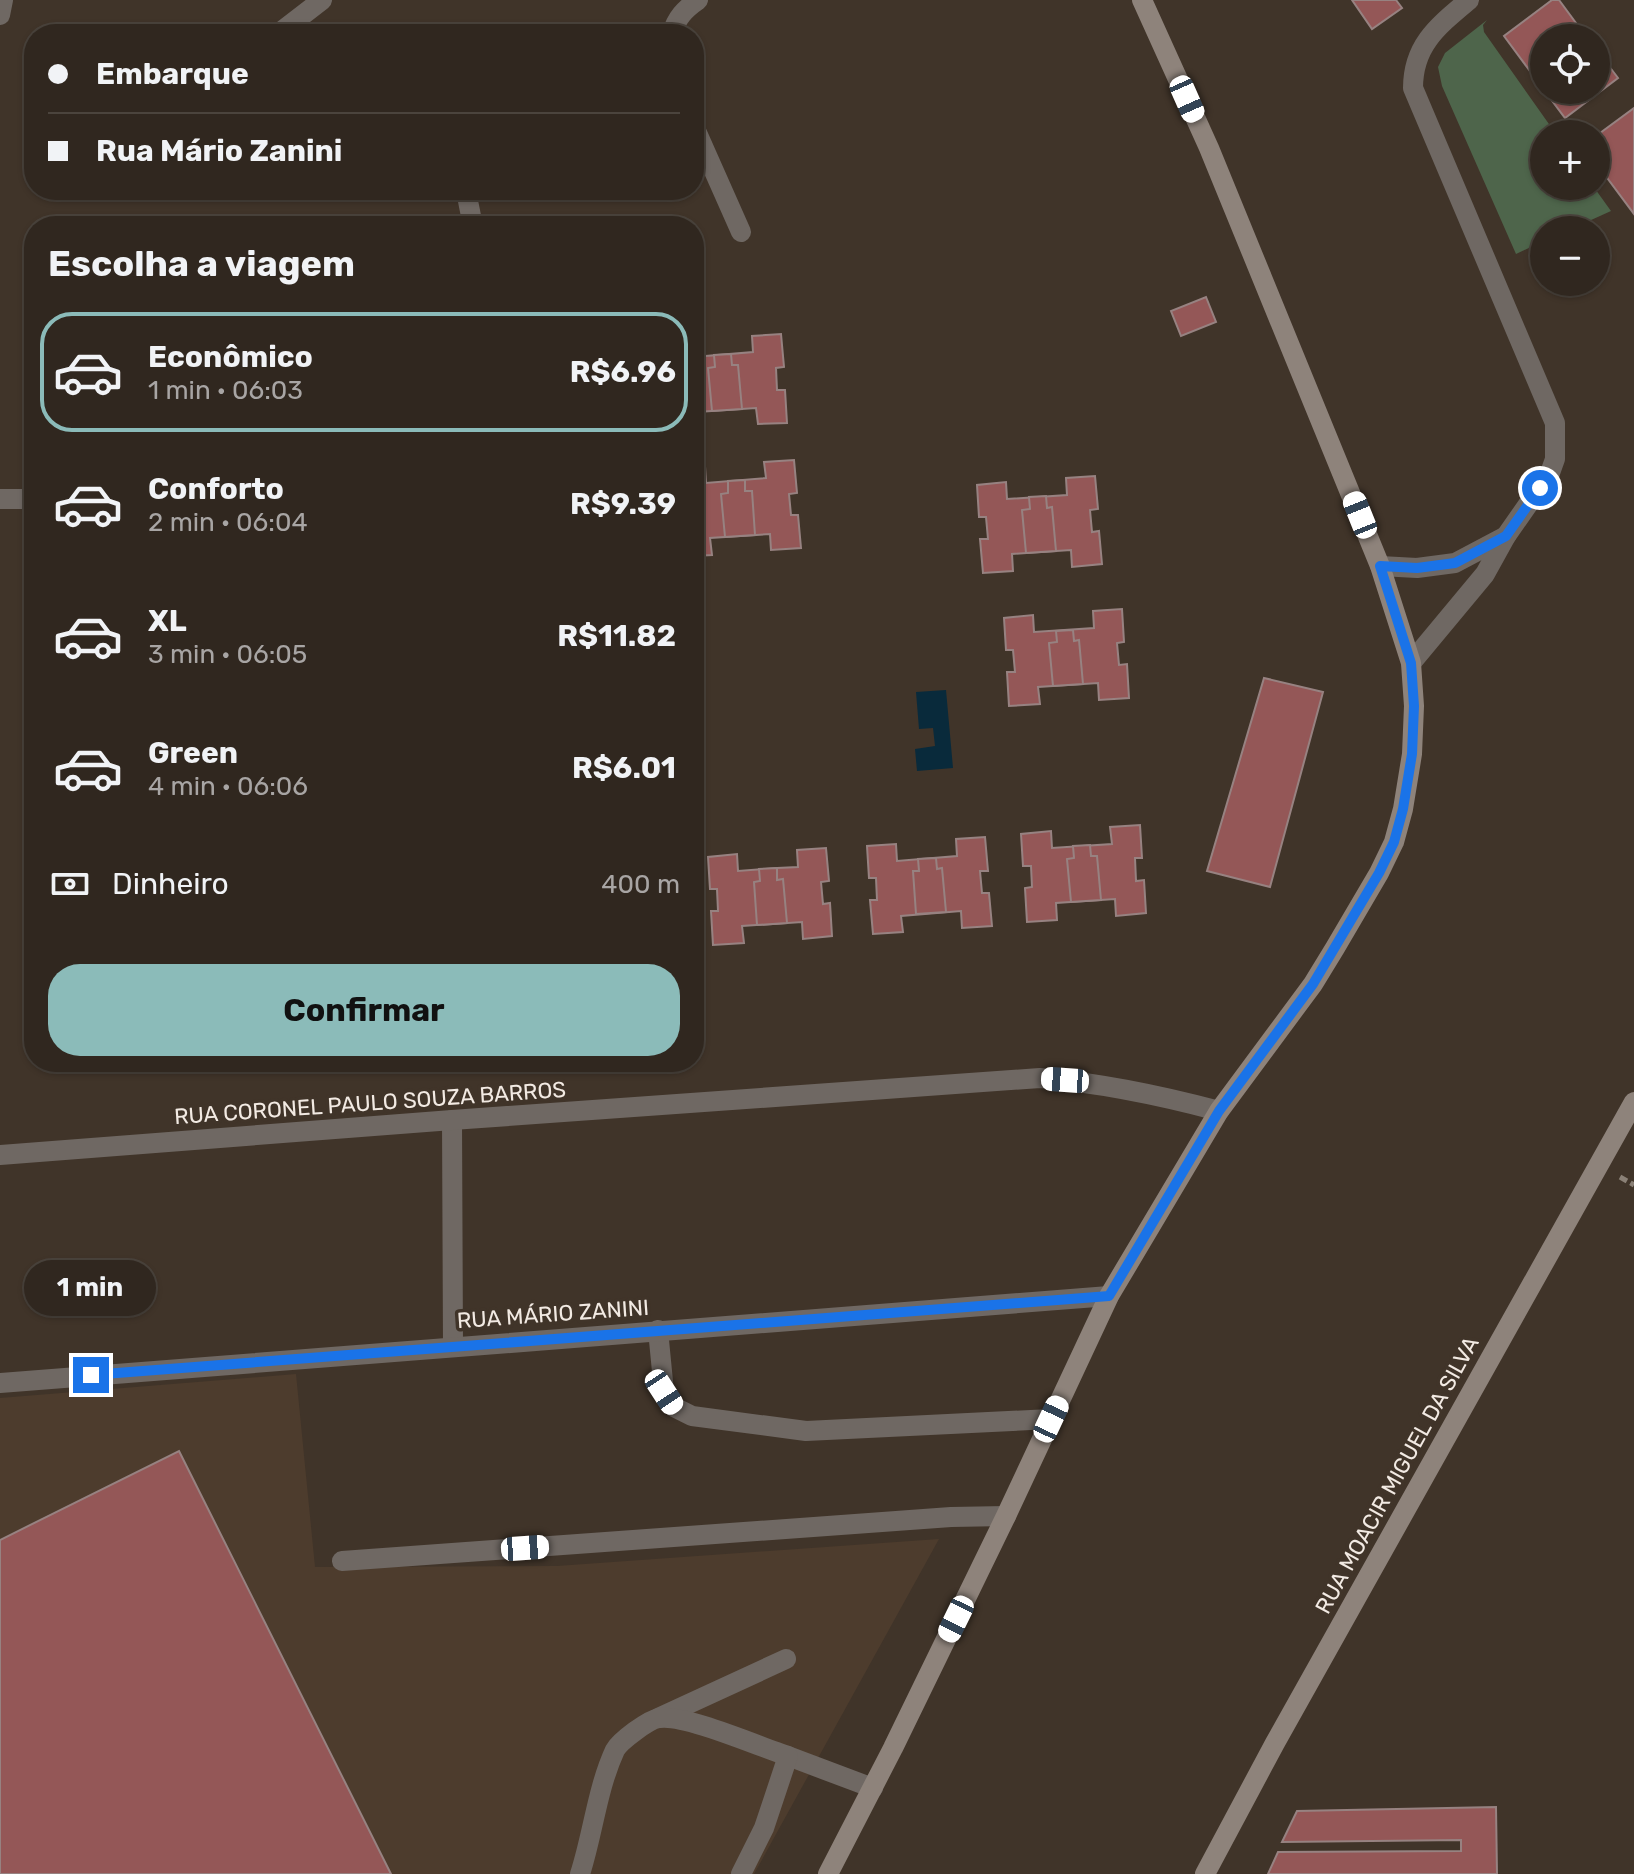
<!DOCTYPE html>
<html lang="pt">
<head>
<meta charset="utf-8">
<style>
  body { margin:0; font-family:Rubik,sans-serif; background:#3c332c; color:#f1f3f6; height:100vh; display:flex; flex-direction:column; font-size:30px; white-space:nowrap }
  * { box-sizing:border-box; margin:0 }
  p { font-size:26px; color:#a8a5a4 }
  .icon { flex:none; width:44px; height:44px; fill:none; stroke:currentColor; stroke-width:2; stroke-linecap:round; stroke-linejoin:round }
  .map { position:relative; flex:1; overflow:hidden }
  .sheet { position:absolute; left:24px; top:216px; width:680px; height:856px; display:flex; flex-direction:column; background:#30271f; border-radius:32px; box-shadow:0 2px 6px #0004,0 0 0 2px #4b443d }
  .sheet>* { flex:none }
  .banner { position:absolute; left:24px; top:24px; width:680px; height:176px; border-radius:32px; box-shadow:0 2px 6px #0004,0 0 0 2px #4b443d; display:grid; align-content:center; height:176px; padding:0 24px; background:#30271f }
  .buttons { position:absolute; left:1530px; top:24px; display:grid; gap:16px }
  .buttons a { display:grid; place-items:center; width:80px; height:80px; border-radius:50%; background:#30271f; box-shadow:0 2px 6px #0004,0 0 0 2px #4b443d; font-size:40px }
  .end { position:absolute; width:36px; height:36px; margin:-18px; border:10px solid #1a73e8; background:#fff; box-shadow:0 0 0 4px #fff }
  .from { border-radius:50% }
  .bubble { position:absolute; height:56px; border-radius:28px; background:#30271f; box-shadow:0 2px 6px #0004,0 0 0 2px #4b443d; font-size:26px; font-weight:700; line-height:56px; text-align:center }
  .car { position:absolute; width:24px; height:48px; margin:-24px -12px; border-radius:10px; box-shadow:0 0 6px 2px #0007; background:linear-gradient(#fff 24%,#345 0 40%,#fff 0 76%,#345 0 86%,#fff 0) }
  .banner b { display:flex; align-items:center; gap:28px; height:76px; font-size:30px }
  .banner b+b { border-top:2px solid #4b443d }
  .banner i { width:20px; height:20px; background:#f1f3f6 }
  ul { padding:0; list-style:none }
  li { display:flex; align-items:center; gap:24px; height:120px; margin:0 16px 12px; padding:0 8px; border:4px solid transparent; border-radius:32px }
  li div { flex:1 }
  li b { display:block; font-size:30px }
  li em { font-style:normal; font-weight:700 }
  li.active { border-color:#8bbbb9 }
  li>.icon { width:72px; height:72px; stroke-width:1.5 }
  h2 { padding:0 24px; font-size:36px; line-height:96px }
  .pay { display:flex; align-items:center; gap:20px; height:88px; padding:0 24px; font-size:30px }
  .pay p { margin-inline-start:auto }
  .primary-button { display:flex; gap:16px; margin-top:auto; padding:16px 24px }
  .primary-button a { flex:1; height:92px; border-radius:32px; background:#8bbbb9; color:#111; font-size:32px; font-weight:700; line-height:92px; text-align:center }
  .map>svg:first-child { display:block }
</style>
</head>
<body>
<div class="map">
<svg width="1634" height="1874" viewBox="0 0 1634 1874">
  <rect width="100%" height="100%" fill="#403429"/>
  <polygon fill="#4d3c2d" points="296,1374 315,1567 557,1566 939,1539 754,1874 0,1874 0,1398"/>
  <polygon fill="#4e654b" points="1487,20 1483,25 1484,32 1556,134 1544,134 1544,186 1593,186 1611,211 1569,230 1544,230 1544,241 1516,254 1442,86 1438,67 1445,53"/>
  <polygon fill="#092a3b" points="946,690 953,768 917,771 915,749 935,746 933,728 919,729 916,692"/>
  <g fill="#945757" stroke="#978281" stroke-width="2">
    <polygon points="1352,0 1396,0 1402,8 1372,29"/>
    <polygon points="1552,0 1559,0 1587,38 1544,38 1544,90 1504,36"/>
    <polygon points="1596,49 1618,78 1565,118 1544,90 1596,90"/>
    <polygon points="1634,108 1634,214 1596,163 1596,136"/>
    <polygon points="1206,297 1216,322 1181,336 1171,311"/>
    <polygon points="781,334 784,367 776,368 777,390 785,390 787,423 758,424 756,408 697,412 698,429 694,429 694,357 753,352 752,336"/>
    <polygon points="731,354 732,365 738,365 742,409 712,411 708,368 715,367 714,355"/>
    <polygon points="794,460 797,493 789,494 791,515 798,515 801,548 771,550 770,534 710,538 712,555 694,556 694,467 705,466 706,483 766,478 764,462"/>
    <polygon points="1095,476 1098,509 1090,510 1092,532 1099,531 1102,564 1072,567 1071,550 1056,551 1012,554 1013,571 983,573 980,539 988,539 986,517 979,517 977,485 1006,482 1007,499 1067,495 1066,478"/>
    <polygon points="745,480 745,491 752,491 755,535 725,537 721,494 728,493 728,481"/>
    <polygon points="1046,496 1047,508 1052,507 1056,551 1026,553 1022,510 1030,509 1029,497"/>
    <polygon points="1122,609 1124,642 1117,643 1119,665 1127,664 1129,698 1099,700 1098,683 1038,687 1040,704 1009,706 1007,672 1015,672 1013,650 1006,650 1004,618 1033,615 1034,632 1094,628 1093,611"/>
    <polygon points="1073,630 1074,641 1079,640 1083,684 1053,686 1049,643 1057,642 1056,631"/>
    <polygon points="1264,678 1323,692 1270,887 1207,871"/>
    <polygon points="1140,825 1142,858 1135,858 1136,881 1144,880 1146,913 1116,916 1115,899 1056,903 1057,920 1027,922 1025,888 1032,887 1031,866 1023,866 1021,834 1051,831 1052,848 1112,844 1110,827"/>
    <polygon points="985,837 988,871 980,871 982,893 989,893 992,926 962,928 961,911 901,916 903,932 873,934 870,900 877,900 876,878 869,878 867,846 896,844 897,861 957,856 956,839"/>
    <polygon points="1090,845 1091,856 1097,856 1101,900 1071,902 1067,859 1074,858 1073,846"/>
    <polygon points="826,848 829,881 821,882 823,904 830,903 832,936 803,939 802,922 742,926 744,943 713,945 711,911 718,911 717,889 710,889 708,857 737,854 738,871 777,868 798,867 797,850"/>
    <polygon points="936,858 937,869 942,868 946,912 916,914 913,871 919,871 918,859"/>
    <polygon points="777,868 777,880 783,879 787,923 757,925 754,882 760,881 759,869"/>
    <polygon points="179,1451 391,1874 0,1874 0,1540"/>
    <polygon points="1496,1807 1497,1874 1268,1874 1278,1852 1461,1851 1461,1840 1282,1842 1297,1811"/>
  </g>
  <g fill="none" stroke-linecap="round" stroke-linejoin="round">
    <polyline stroke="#8a8076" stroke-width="5" stroke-dasharray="8 4" stroke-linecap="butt" points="1620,1177 1634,1185"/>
    <g stroke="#6f6863" stroke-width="20">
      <polyline points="658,1330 664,1392 674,1407 692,1416 806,1431 1051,1419"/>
      <polyline points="342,1561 951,1517 1006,1516"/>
      <polyline points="658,1718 786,1659"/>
      <polyline points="788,1756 873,1788"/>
      <path d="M580,1874C593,1834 597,1789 615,1750C620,1741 648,1720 659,1718C685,1714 760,1747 788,1756L764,1828L741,1874"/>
    </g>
    <g stroke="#6f6863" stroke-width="20">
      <polyline points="0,15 3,0"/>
      <polyline points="278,34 322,0"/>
      <path d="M672,34C676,18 685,9 698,0"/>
      <polyline points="694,126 741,232"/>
      <polyline points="471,190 468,201 473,226"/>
      <polyline points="0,499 34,499"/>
      <polyline points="1380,566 1417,568 1455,563 1506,536"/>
      <path d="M1411,663L1485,574L1506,536L1550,473L1555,459V423L1413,88C1413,45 1438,26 1469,0"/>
      <polyline points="452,1120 453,1346"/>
      <path d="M0,1155L452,1120L1040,1078C1101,1083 1159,1095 1219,1111"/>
      <polyline points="0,1383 1109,1296"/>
    </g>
    <g stroke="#8e837b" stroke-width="20">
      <polyline points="828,1874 893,1748 1006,1516 1109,1296 1219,1111 1313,984 1335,948 1379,873 1394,842 1403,809 1412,754 1414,706 1411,663 1380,566 1209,148 1142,0"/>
      <polyline points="1205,1874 1275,1743 1634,1102"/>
    </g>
  </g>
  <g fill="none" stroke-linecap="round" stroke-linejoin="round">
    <polyline stroke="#1a73e8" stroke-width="10" points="91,1375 1109,1296 1219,1111 1313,984 1379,873 1394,842 1403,809 1412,754 1414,706 1411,663 1380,566 1417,568 1455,563 1506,536 1540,488"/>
  </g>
  <g text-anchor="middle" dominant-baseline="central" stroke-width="7" stroke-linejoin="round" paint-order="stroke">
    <g font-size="22" fill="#f2eae3" stroke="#403429">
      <text transform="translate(370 1103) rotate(-4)">RUA CORONEL PAULO SOUZA BARROS</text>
      <text transform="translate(553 1314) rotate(-4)">RUA MÁRIO ZANINI</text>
      <text transform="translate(1397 1475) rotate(-61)">RUA MOACIR MIGUEL DA SILVA</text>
    </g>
  </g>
</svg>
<div class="buttons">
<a><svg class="icon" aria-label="locate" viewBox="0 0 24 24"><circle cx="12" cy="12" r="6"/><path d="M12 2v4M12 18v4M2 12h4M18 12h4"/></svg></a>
<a>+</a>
<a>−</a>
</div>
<i class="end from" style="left:1540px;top:488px"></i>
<i class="end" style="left:91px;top:1375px"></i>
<div class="bubble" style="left:24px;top:1260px;width:132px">1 min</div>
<i class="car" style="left:1187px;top:99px;rotate:156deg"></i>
<i class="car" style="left:1360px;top:515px;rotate:338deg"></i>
<i class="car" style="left:1065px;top:1080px;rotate:274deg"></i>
<i class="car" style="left:664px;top:1392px;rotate:147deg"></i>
<i class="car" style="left:1051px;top:1419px;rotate:25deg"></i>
<i class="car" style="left:525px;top:1548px;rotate:86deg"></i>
<i class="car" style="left:956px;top:1619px;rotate:206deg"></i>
<div class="banner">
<b><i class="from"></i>Embarque</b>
<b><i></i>Rua Mário Zanini</b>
</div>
<section class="sheet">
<h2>Escolha a viagem</h2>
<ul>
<li class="active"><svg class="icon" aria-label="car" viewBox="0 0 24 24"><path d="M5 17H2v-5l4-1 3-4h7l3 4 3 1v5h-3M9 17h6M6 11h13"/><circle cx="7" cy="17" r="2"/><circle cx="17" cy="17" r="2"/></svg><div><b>Econômico</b><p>1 min · 06:03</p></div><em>R$6.96</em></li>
<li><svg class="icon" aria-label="car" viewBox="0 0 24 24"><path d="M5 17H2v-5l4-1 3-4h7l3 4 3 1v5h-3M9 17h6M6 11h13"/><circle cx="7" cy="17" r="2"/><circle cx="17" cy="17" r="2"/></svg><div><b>Conforto</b><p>2 min · 06:04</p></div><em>R$9.39</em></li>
<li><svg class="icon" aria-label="car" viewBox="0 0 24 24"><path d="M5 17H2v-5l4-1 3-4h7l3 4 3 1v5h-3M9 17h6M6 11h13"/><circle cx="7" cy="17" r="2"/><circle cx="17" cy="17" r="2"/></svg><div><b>XL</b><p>3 min · 06:05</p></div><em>R$11.82</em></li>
<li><svg class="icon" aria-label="car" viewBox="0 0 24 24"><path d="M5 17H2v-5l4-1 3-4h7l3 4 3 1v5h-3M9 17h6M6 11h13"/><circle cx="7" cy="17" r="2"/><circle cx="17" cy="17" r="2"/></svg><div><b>Green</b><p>4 min · 06:06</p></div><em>R$6.01</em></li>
</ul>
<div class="pay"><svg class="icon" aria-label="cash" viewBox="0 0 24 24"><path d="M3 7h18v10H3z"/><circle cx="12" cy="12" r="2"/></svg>Dinheiro<p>400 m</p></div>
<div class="primary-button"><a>Confirmar</a></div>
</section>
</div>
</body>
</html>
